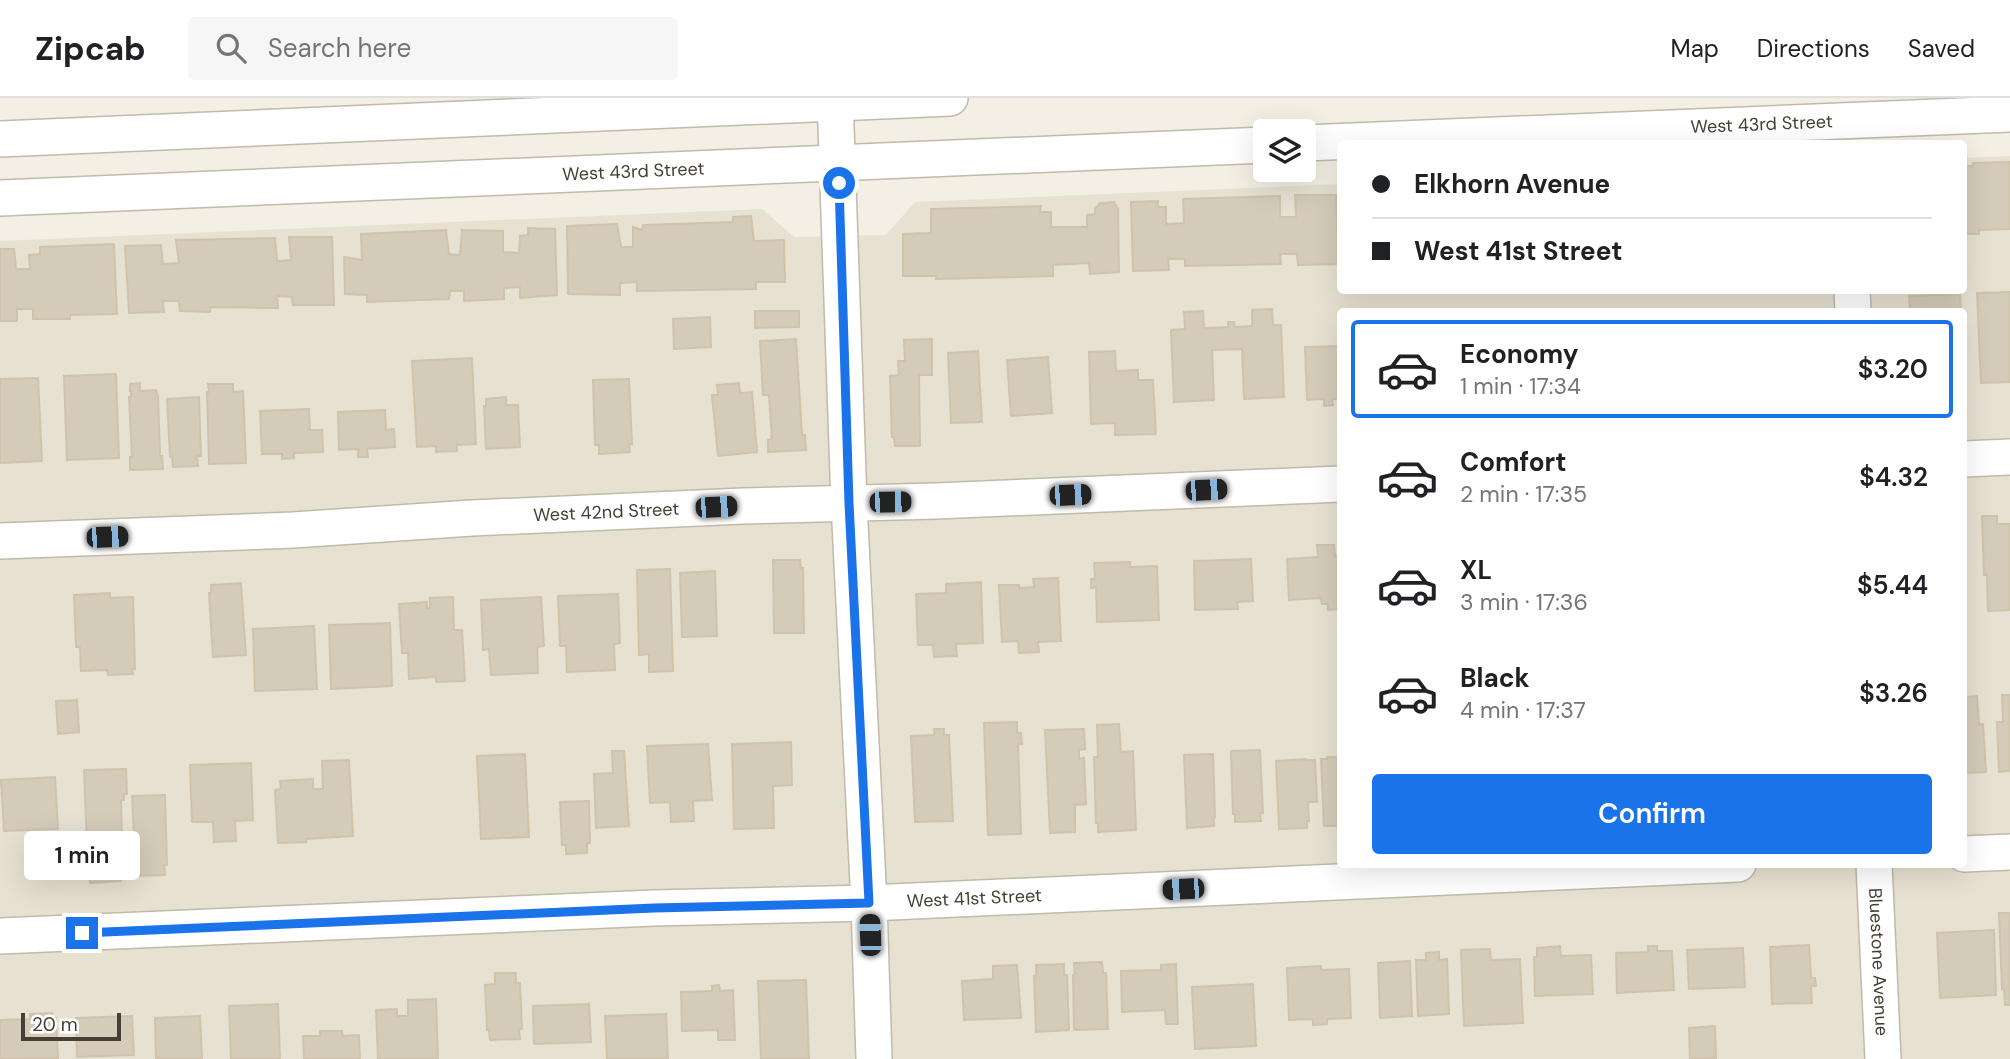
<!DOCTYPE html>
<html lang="en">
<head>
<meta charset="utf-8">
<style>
  body { margin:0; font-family:"DM Sans",sans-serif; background:#f6f6f6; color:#202124; height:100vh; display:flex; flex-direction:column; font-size:26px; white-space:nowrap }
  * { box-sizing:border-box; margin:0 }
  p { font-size:23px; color:#757577 }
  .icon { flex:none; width:38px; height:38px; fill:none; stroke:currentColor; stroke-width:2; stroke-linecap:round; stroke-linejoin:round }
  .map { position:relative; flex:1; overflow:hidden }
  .side { position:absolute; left:1337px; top:210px; width:630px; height:560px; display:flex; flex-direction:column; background:#fff; border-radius:7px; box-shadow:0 7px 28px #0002 }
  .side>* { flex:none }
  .guide { position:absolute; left:1337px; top:42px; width:630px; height:154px; border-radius:7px; box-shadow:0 7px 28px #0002; display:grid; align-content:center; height:154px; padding:0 35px; background:#fff }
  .tools { position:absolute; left:1253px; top:21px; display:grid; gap:14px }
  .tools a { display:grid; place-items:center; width:63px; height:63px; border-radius:7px; background:#fff; box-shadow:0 7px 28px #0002; font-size:35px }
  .scale { position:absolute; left:21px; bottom:18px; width:100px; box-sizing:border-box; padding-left:7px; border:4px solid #453f34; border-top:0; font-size:19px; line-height:24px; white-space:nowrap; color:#453f34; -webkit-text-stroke:5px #fff; paint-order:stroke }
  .end { position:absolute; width:32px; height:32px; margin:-16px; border:9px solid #1a73e8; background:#fff; box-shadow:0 0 0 4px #fff }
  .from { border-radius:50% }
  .bubble { position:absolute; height:49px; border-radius:7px; background:#fff; box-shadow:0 7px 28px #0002; font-size:23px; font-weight:600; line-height:49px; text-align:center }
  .car { position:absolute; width:21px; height:42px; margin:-21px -10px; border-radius:9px; box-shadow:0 0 5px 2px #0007; background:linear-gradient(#222 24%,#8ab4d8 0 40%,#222 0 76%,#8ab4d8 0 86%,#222 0) }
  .guide b { display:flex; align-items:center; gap:24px; height:66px; font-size:26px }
  .guide b+b { border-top:2px solid #e0e0e0 }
  .guide i { width:18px; height:18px; background:#202124 }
  ul { padding:12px 0 0; list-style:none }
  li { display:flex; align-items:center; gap:21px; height:98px; margin:0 14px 10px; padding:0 21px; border:4px solid transparent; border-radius:7px }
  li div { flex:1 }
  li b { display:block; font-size:26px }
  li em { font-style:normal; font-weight:600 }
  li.current { border-color:#1a73e8 }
  li>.icon { width:63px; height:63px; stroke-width:1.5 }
  .action { display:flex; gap:14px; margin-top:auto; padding:14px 35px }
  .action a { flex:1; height:80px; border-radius:7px; background:#1a73e8; color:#fff; font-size:28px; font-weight:600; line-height:80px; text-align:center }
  header { display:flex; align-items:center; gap:42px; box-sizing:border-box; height:98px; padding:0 35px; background:#fff; border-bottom:2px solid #e0e0e0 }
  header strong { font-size:33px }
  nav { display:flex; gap:38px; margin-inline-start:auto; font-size:24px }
  .search { width:490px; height:63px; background:#f6f6f6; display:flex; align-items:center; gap:18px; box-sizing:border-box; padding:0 24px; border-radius:7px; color:#757577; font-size:26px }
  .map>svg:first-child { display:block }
</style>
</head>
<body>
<header>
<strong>Zipcab</strong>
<div class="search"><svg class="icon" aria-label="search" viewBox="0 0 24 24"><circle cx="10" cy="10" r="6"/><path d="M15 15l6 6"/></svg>Search here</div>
<nav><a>Map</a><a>Directions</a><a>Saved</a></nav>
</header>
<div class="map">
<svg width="2010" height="961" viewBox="0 0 2010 961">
  <rect width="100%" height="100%" fill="#f3efe4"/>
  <path fill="#e7e1d2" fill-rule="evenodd" d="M2010,58V961H0V143L762,111L794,139L886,137L915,104L1340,86V192H1964V60ZM1340,214H1964V766H1340Z"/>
  <g fill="#d5cbb9" stroke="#d0c3ac" stroke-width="2">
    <polygon points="2010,64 2010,131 1979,132 1979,136 1964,136 1964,68 1973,68 1973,65"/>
    <polygon points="1295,97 1336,97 1339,166 1298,167 1297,156 1280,156 1281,166 1185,168 1185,161 1168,161 1169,172 1133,173 1131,104 1158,103 1158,109 1166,109 1166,126 1184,125 1183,101 1280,98 1280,119 1296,119"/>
    <polygon points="1114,104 1118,111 1119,174 1090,176 1089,165 1053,167 1053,178 936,181 936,178 903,178 903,136 931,135 931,111 1041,108 1040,114 1051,114 1051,129 1087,129 1087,117 1095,116 1095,111 1100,105"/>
    <polygon points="751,118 754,143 784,142 785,184 756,184 756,191 637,193 637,184 620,185 620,197 568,196 567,128 617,126 621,149 633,149 633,129 642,132 643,127 733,124 733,119"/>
    <polygon points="528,130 555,131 557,197 520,200 520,189 504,190 504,201 464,203 464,193 450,193 449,201 367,204 367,197 345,196 344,159 362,162 361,136 446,132 449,156 460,157 462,132 503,133 503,154 519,155 520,138 528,137"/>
    <polygon points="289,139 332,139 334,207 293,207 292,199 277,198 278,210 210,209 210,214 180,213 179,203 163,203 164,214 129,215 125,148 161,147 163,166 179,165 176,142 275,140 277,163 291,162"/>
    <polygon points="114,146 117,216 70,217 70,221 33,221 33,211 17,211 17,223 0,223 0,151 14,151 16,171 30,171 29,157 40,156 40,149"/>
    <polygon points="2010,194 2010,284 1981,285 1977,195"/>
    <polygon points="1960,196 1961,214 1910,214 1909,198"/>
    <polygon points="1272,211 1273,227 1281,227 1284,299 1244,301 1242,251 1212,252 1214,302 1174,304 1171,232 1185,231 1184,214 1203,213 1204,230 1228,229 1228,224 1234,224 1235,229 1252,228 1252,212"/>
    <polygon points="755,213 799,213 799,229 755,230"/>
    <polygon points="710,219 711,249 674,251 673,221"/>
    <polygon points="796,241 802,337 805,337 806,352 768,354 768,342 772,341 769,297 763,297 760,243"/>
    <polygon points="932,241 932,277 919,277 920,348 895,348 894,339 892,339 890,278 899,277 898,263 905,263 904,242"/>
    <polygon points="1340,248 1340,301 1332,301 1333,307 1324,308 1324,301 1307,302 1305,249"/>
    <polygon points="978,253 982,324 951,325 948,255"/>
    <polygon points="1115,253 1116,273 1138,272 1138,282 1153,282 1156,336 1115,337 1115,325 1091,326 1089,254"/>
    <polygon points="1048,259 1052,315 1011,318 1007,262"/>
    <polygon points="472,260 476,346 457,347 457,353 436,354 436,348 417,349 412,263"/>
    <polygon points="116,276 119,360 67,362 64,278"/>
    <polygon points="38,280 42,363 0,365 0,281"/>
    <polygon points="629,281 632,346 629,346 630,354 599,356 599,347 595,347 593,282"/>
    <polygon points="140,285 140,293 156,292 158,298 160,358 162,358 163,371 130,372 130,359 132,359 129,299 131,299 131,293 130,293 130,286"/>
    <polygon points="739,285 740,295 752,294 757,354 718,358 712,297 718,297 717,287"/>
    <polygon points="208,286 233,286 233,294 243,293 246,365 209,366 207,294 209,294"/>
    <polygon points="199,299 201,358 197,358 198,368 173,369 172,359 170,359 167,301"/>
    <polygon points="506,299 506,307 518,307 520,349 486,351 484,308 486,308 486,301"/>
    <polygon points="309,311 310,332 322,332 323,354 294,355 294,360 282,361 282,356 262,356 260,313"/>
    <polygon points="385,312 386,332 394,331 395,349 367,351 368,359 358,359 358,351 339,352 338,314"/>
    <polygon points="1982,418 1997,418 1997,426 2010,426 2010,512 1988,513 1987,477 1984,477"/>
    <polygon points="1317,447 1334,447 1335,458 1340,458 1340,511 1328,512 1328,506 1322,506 1321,500 1289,502 1287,461 1318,459"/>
    <polygon points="1251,461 1253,503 1237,504 1238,511 1195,512 1194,463"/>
    <polygon points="773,462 800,462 801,470 803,470 804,535 774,535"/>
    <polygon points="1130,464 1130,469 1157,468 1159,522 1097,524 1096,489 1091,490 1091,481 1095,481 1094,465"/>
    <polygon points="670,471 673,573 649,574 649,556 639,557 637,472"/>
    <polygon points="715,473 717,538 682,539 680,475"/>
    <polygon points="1058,480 1061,543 1038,544 1039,554 1019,555 1018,543 1002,544 999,487 1019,487 1019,490 1034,489 1033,481"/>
    <polygon points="981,484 983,545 956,546 957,558 934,559 933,547 918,547 916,496 946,495 946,486"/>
    <polygon points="241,485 246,557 213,559 209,495 211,495 211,487"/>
    <polygon points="110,495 110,500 133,499 135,571 132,571 133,576 108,577 107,572 81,573 80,549 76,549 74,497"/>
    <polygon points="618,496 620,545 614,546 615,572 567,574 566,548 560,548 558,498"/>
    <polygon points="453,499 454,532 462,532 465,583 436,584 436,579 409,581 408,555 402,555 399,506 427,504 427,510 430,510 430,500"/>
    <polygon points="541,499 544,548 537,549 538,575 491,577 489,551 483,552 481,502"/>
    <polygon points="390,525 392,588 331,591 329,527"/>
    <polygon points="314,528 317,591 255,593 253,531"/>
    <polygon points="2002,597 2010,597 2010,673 1999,674 1997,624 2003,624"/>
    <polygon points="1977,598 1979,626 1983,626 1986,674 1964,675 1964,599"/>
    <polygon points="77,602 79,634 58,636 56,603"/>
    <polygon points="1017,624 1017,635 1021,635 1022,646 1018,646 1021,736 988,737 984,625"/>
    <polygon points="1119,626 1121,654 1133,653 1136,732 1098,734 1098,725 1096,725 1094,659 1098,659 1097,627"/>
    <polygon points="934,631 944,631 944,637 949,637 953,723 915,724 911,638 934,637"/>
    <polygon points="1084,631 1085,651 1079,652 1079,661 1084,660 1086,706 1075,707 1075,734 1050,735 1045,632"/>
    <polygon points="791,644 792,687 773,688 774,730 734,731 732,646"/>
    <polygon points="708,646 712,702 693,703 694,723 671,724 670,704 650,705 647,648"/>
    <polygon points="1260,652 1263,715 1260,715 1261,723 1235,724 1235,716 1233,716 1231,653"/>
    <polygon points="612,653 624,653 629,728 596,730 594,676 613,675"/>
    <polygon points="525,656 529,739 481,741 477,658"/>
    <polygon points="1213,656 1215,719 1214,719 1214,728 1187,730 1184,657"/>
    <polygon points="1327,659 1340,659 1340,728 1324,728 1321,661 1327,661"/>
    <polygon points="1306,661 1307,662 1315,662 1317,704 1308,704 1309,723 1307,723 1307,730 1279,731 1276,663"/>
    <polygon points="349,662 353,738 306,741 306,744 278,745 275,692 281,691 280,683 313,681 313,691 323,691 322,663"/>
    <polygon points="251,665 253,722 235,723 236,743 214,744 213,724 192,724 190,667"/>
    <polygon points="126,671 127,696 124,696 124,702 121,702 123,774 121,775 121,783 90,785 89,776 88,776 84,672"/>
    <polygon points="55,679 58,731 4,733 1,682"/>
    <polygon points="165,697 167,767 164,767 165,777 136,778 132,698"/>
    <polygon points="589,703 590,745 587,745 587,755 566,756 566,747 562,747 560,704"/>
    <polygon points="1999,815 2010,815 2010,907 2005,907 2004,891 2002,891"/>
    <polygon points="1994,832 1996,897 1940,900 1937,835"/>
    <polygon points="1809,847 1811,880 1815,880 1816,888 1811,888 1812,905 1772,906 1770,849"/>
    <polygon points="1560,848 1561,858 1591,857 1593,896 1535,898 1534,859 1537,859 1537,850"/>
    <polygon points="1648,848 1657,848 1657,853 1672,853 1674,892 1617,895 1616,855 1648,854"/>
    <polygon points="1743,850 1745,889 1689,891 1687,852"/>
    <polygon points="1490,851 1491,862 1520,861 1523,925 1464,928 1461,852"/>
    <polygon points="1439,854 1439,862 1447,861 1449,916 1418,918 1416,862 1426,862 1426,855"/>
    <polygon points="1410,863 1412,918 1380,920 1378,865"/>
    <polygon points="1102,864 1103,875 1106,875 1108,931 1074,932 1073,877 1075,876 1074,865"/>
    <polygon points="1064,866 1064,877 1067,877 1069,932 1036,934 1034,878 1036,878 1036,867"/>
    <polygon points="1176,866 1178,926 1166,926 1165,912 1122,914 1121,873 1161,872 1161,867"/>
    <polygon points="1017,867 1021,920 964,922 962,883 993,881 993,868"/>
    <polygon points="1321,868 1321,872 1349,871 1351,920 1327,921 1327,926 1313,927 1313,921 1289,922 1287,870"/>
    <polygon points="495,875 516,875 516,885 520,885 522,931 519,931 520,941 490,942 489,932 487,932 485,887 495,886"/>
    <polygon points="806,882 809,961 761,961 758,883"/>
    <polygon points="1253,886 1256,948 1195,951 1192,889"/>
    <polygon points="719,887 720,893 733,892 735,942 718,942 718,932 682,933 681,894 712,893 712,888"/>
    <polygon points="436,901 438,961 378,961 376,912 397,911 397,918 408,918 408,902"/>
    <polygon points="278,906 280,961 231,961 229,908"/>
    <polygon points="589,906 591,944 534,946 533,908"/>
    <polygon points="52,915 52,921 56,920 58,960 0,961 0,922 30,921 30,916"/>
    <polygon points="666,916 668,961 607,961 605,918"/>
    <polygon points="132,918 134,957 77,959 76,920"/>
    <polygon points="200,918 202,961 156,961 155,920"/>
    <polygon points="1715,928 1716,960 1690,961 1689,930"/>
    <polygon points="320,933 342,933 343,938 359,937 360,961 304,961 303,938 320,938"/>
  </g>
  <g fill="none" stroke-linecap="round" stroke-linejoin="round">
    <defs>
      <g id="minor">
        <polyline points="835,0 849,405 869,805 874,961"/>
        <polyline points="0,41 950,0"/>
        <path id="s1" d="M1304,45L2010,16"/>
        <path id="s2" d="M0,100L1265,47"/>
        <polyline points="1852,192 1853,214"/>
        <polyline points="1964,361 2010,359"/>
        <path id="s3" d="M0,443L293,432L472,420L743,408L936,403L1340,386"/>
        <polyline points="1964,756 2010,754"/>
        <path id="s4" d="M1874,766L1883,961"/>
        <path id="s5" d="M0,838L654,810L869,805L1738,766"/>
      </g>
    </defs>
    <use href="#minor" stroke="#c1baa9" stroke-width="38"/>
    <use href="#minor" stroke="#fff" stroke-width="35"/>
  </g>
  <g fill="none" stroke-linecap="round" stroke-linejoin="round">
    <polyline stroke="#1a73e8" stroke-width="9" points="82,835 654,810 869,805 849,405 839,85"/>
  </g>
  <g text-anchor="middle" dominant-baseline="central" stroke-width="6" stroke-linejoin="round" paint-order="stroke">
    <g font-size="18" fill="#453f34" stroke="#fff">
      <text stroke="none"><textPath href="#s1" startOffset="458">West 43rd Street</textPath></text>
      <text stroke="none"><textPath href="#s2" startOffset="634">West 43rd Street</textPath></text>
      <text stroke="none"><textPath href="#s3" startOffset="607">West 42nd Street</textPath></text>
      <text stroke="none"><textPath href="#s5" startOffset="975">West 41st Street</textPath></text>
      <text stroke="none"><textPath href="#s4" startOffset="98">Bluestone Avenue</textPath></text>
    </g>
  </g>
</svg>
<div class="tools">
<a><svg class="icon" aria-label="layers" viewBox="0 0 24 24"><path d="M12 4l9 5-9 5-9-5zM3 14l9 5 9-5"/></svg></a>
</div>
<div class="scale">20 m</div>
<i class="end from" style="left:839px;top:85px"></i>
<i class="end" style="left:82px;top:835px"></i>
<div class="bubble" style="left:24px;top:733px;width:116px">1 min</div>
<i class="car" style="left:1206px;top:392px;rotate:87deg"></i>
<i class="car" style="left:1070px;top:397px;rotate:88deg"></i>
<i class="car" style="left:890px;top:404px;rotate:89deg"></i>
<i class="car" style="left:716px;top:409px;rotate:87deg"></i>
<i class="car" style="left:107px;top:439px;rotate:88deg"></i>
<i class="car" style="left:1183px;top:791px;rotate:267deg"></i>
<i class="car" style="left:870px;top:837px;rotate:358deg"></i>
<div class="guide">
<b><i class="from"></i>Elkhorn Avenue</b>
<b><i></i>West 41st Street</b>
</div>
<section class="side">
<ul>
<li class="current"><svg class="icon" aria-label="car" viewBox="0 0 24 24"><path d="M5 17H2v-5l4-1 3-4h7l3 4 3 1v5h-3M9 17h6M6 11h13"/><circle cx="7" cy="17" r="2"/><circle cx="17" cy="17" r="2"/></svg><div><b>Economy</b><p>1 min · 17:34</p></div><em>$3.20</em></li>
<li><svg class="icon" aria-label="car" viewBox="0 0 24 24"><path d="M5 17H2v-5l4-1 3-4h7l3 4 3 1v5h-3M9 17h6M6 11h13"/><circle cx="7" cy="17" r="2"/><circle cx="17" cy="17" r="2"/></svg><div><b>Comfort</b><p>2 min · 17:35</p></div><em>$4.32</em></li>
<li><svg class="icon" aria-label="car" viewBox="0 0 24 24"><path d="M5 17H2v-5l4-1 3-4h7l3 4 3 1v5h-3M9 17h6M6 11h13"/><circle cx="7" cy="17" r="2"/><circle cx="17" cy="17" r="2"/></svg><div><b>XL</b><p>3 min · 17:36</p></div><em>$5.44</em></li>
<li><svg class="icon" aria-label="car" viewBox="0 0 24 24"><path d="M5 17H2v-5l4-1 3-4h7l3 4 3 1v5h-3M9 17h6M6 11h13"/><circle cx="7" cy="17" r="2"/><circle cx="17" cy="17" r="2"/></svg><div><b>Black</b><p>4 min · 17:37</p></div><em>$3.26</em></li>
</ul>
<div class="action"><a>Confirm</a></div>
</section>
</div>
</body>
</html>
